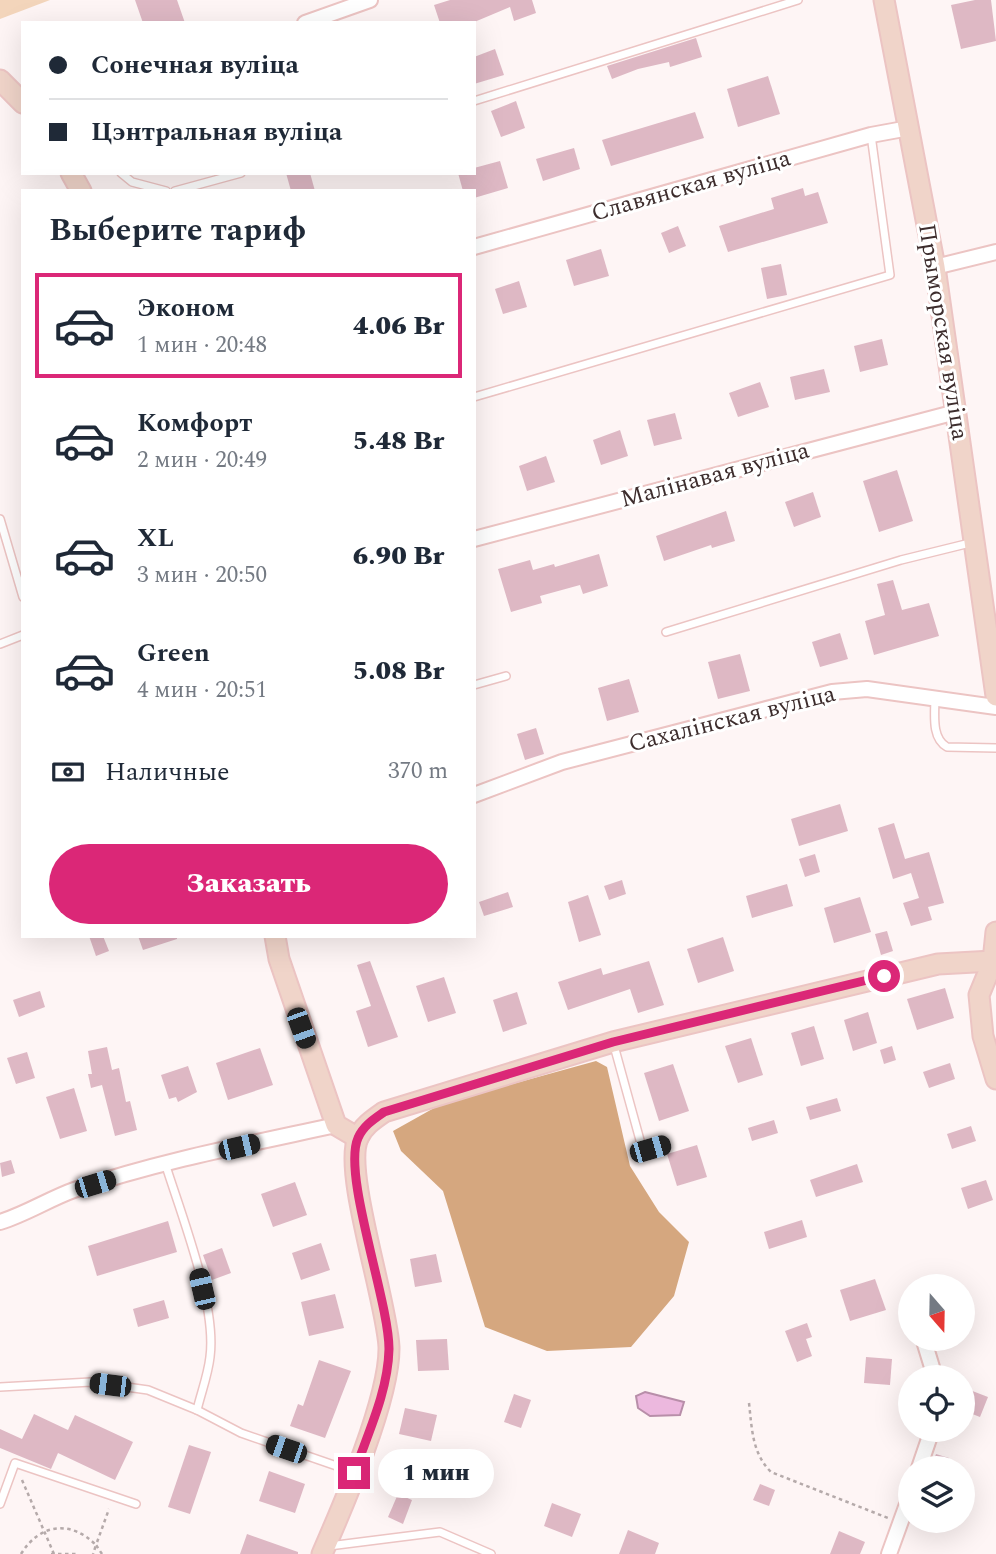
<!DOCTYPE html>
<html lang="ru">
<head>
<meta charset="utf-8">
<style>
  body { margin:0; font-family:Spectral,serif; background:#f2f2f3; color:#1f2937; height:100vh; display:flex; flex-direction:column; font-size:26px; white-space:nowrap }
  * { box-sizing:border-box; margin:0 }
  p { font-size:23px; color:#747a83 }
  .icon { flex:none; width:38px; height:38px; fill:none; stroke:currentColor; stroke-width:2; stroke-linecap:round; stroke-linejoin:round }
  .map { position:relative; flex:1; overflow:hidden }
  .drawer { position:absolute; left:21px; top:189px; width:455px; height:749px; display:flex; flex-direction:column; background:#fff; border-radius:0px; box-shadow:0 7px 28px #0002 }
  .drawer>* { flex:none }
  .top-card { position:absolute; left:21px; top:21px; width:455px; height:154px; border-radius:0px; box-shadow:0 7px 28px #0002; display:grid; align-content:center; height:154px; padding:0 28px; background:#fff }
  .needle { width:46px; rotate:160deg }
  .controls { position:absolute; left:898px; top:1274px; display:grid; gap:14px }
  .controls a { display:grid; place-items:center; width:77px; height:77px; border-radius:50%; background:#fff; box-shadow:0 7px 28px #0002; font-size:35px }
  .end { position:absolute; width:32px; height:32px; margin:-16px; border:9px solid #db2777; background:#fff; box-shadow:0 0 0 4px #fff }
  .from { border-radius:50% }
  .bubble { position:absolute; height:49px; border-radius:24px; background:#fff; box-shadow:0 7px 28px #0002; font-size:23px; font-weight:800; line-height:49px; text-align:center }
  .car { position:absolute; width:21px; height:42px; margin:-21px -10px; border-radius:9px; box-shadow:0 0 5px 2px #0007; background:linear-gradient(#222 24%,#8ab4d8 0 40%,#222 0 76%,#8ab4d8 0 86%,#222 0) }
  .top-card b { display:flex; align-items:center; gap:24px; height:66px; font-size:26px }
  .top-card b+b { border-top:2px solid #e0e1e3 }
  .top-card i { width:18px; height:18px; background:#1f2937 }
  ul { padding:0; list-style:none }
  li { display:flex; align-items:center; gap:21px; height:105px; margin:0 14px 10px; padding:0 14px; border:4px solid transparent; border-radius:0px }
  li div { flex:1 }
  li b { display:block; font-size:26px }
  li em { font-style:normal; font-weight:800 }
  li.on { border-color:#db2777 }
  li>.icon { width:63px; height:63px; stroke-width:1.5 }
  h2 { padding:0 28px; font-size:32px; line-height:84px }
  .pay { display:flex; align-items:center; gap:18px; height:77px; padding:0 28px; font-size:26px }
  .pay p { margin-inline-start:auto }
  .primary-button { display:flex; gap:14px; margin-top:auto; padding:14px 28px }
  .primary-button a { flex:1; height:80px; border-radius:42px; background:#db2777; color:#fff; font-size:28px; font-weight:800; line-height:80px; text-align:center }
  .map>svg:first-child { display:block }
</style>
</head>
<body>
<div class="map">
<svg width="996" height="1554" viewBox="0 0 996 1554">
  <rect width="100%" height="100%" fill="#fef5f5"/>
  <polygon fill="#f3d5bb" points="0,0 50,0 0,19"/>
  <polygon fill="#d5a77f" points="596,1061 607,1067 630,1166 659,1212 689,1242 674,1296 631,1347 547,1351 485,1327 443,1191 401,1151 393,1131 443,1103"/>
  <polygon fill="#ecb8de" stroke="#b88ea9" stroke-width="2" points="645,1392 684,1402 680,1415 650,1416 638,1408 636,1396"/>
  <g fill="#deb8c4">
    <polygon points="135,0 177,0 185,23 143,23"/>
    <polygon points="450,0 532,0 536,13 514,21 510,7 472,23 440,23 434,5"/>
    <polygon points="975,0 991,0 996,41 961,49 951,5"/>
    <polygon points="696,38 702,57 670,67 669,62 638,69 612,79 607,66"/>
    <polygon points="495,49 504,75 474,84 474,57"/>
    <polygon points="768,76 780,114 738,127 727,89"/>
    <polygon points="516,101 525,128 501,137 491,111"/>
    <polygon points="695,112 704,138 611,166 602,140"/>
    <polygon points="574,148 580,169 543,181 536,159"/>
    <polygon points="500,161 508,188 474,198 474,191 463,191 458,173 474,173 474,168"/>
    <polygon points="286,173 310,173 315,191 291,191"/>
    <polygon points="803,188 805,196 818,192 828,223 728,252 719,226 774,209 771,198"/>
    <polygon points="678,226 686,246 669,253 661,233"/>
    <polygon points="601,249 609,276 574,286 566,260"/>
    <polygon points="781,264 787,295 767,299 761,268"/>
    <polygon points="519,281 527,307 503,314 495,289"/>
    <polygon points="882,339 888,365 860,372 854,346"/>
    <polygon points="824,369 830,392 795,400 790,377"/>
    <polygon points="760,382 769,407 738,417 729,393"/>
    <polygon points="675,413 682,439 654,446 647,420"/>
    <polygon points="620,430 628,456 601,465 593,440"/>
    <polygon points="546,456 555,482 527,491 519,466"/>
    <polygon points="897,470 913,521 879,532 863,481"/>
    <polygon points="813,492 821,517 794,527 785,502"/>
    <polygon points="726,511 735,541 712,548 711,545 664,561 656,536"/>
    <polygon points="599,554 608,586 583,594 580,585 540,596 542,603 511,612 498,569 530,560 533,570 554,564 555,567"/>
    <polygon points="893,580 902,610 929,603 939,636 874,655 865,621 885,615 877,584"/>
    <polygon points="840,633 848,659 820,667 812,642"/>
    <polygon points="740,654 750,691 718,699 708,662"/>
    <polygon points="629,679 639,712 607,721 598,688"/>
    <polygon points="536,728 544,754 525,760 517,734"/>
    <polygon points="840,804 848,831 799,846 791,819"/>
    <polygon points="894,823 905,859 929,852 944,903 928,907 932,920 911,926 903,903 919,898 911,873 893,879 878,828"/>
    <polygon points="815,854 820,872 805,877 799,859"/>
    <polygon points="622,880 626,894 609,900 604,886"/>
    <polygon points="787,884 793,906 752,918 746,896"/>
    <polygon points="508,892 513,907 484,916 479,902"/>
    <polygon points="588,895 601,935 579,942 568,902"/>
    <polygon points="860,897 871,932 834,943 824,908"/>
    <polygon points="887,931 893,951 881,955 875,934"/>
    <polygon points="89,936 103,936 109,951 96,956"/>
    <polygon points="138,936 177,936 177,939 143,950"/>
    <polygon points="723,937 734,971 698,983 687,949"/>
    <polygon points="370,961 398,1037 368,1047 356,1011 371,1006 357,965"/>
    <polygon points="649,961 664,1005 638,1013 630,989 568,1010 558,982 601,968 603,975"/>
    <polygon points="444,977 456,1013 428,1022 416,986"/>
    <polygon points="945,988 954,1018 917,1030 907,999"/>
    <polygon points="40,991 45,1007 19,1017 13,1000"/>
    <polygon points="517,992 527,1024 503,1032 493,1000"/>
    <polygon points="868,1012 877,1043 853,1051 844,1020"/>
    <polygon points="814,1026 824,1059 801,1066 791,1033"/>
    <polygon points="751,1038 763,1075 738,1083 725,1046"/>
    <polygon points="892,1046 896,1060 884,1064 880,1050"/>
    <polygon points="107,1047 112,1070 119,1068 126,1102 130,1101 137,1130 115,1136 102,1085 91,1088 88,1074 92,1074 88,1051"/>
    <polygon points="260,1048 273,1085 228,1100 216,1063"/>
    <polygon points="27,1052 35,1078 16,1084 7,1058"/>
    <polygon points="950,1063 955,1079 929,1088 923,1072"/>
    <polygon points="673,1064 689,1111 659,1121 644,1073"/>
    <polygon points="188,1066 197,1092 178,1102 176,1097 169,1099 161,1075"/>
    <polygon points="74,1088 87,1131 60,1139 46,1097"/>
    <polygon points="837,1098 841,1111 810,1120 806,1107"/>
    <polygon points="774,1120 778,1133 752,1141 748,1128"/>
    <polygon points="971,1126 976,1141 952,1149 947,1134"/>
    <polygon points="697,1145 707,1177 677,1186 667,1154"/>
    <polygon points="11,1160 15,1173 2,1177 0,1163"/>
    <polygon points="857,1164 863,1182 816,1197 810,1180"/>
    <polygon points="986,1180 993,1200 968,1209 961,1188"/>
    <polygon points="295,1182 307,1215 273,1227 261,1194"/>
    <polygon points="802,1220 807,1237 769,1249 764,1232"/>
    <polygon points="168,1221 177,1252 97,1276 88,1246"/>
    <polygon points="321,1243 330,1270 301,1280 292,1253"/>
    <polygon points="222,1248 231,1273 212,1280 203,1255"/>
    <polygon points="436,1254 442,1282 415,1287 410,1259"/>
    <polygon points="875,1279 886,1310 850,1321 840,1290"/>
    <polygon points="335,1294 344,1328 309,1336 301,1302"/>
    <polygon points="164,1300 169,1318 138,1327 133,1309"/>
    <polygon points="807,1323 812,1337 806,1339 812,1356 797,1362 785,1331"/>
    <polygon points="447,1339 449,1370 418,1371 416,1340"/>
    <polygon points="866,1357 892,1359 890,1385 864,1383"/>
    <polygon points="319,1360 351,1371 325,1438 290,1426 298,1404 303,1406"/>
    <polygon points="962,1387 988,1397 980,1417 962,1410"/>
    <polygon points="514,1394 531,1400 521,1428 504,1422"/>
    <polygon points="405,1408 437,1415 431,1441 399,1434"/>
    <polygon points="34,1414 68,1430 75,1415 133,1442 115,1480 58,1453 51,1469 0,1448 0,1429 22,1439"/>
    <polygon points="189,1445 211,1452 190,1514 168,1507"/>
    <polygon points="936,1454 949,1458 946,1468 931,1468"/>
    <polygon points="269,1471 305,1484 295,1513 259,1501"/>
    <polygon points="760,1484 775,1490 769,1506 753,1500"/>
    <polygon points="398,1494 412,1500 403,1524 388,1517"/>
    <polygon points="552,1503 581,1514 572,1537 544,1526"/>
    <polygon points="628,1530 659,1543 655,1554 619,1554"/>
    <polygon points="839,1531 865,1542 860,1554 830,1554"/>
    <polygon points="247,1534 298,1552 298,1554 240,1554"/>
  </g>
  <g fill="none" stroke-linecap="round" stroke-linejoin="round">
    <defs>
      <g id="lane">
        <polyline points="474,101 798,0"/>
        <polyline points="121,173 132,182 166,191"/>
        <polyline points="175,191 241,173"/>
        <polyline points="474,397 890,275 871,135"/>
        <polyline points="0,519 23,597"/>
        <polyline points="666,632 901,560 974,542"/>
        <polyline points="0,644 23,635"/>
        <polyline points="474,685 506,676"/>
        <path d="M935,697C935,714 931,738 947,747L996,748"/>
        <polyline points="613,1042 643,1151 663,1146"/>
        <path d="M165,1163C181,1214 217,1305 210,1357C208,1375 201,1393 197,1410"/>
        <polyline points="0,1387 91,1382 148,1390 197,1410 241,1433 354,1472"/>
        <polyline points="0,1504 15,1463 136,1504"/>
        <polyline points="329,1546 440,1532 491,1554"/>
      </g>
      <g id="street">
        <polyline points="305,23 370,0"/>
        <polyline points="474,247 871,135 909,128"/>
        <polyline points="935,267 996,252"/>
        <polyline points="474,539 956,412"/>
        <polyline points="474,795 562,762 832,692 867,689 996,707"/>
        <path d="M0,1222C26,1214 49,1199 74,1190C160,1161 249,1144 336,1125"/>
        <polyline points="924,1341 935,1377"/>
        <polyline points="919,1468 932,1430"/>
        <polyline points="889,1554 910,1496"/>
      </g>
      <g id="secondary">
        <polyline points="884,0 935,267 996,696"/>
        <polyline points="0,80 23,103"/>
        <polyline points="71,173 81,191"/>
        <polyline points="996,932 993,961 979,995 983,1036 996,1079"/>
        <polyline points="275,936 279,959 336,1125 358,1138"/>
        <path d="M322,1554C343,1506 390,1398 389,1347C387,1302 343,1171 358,1138C363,1126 374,1119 384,1112L613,1042L938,964L993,961"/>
      </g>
    </defs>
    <use href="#lane" stroke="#ecc4c3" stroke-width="10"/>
    <use href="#street" stroke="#ecc4c3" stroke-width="18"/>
    <use href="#secondary" stroke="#ecc4c3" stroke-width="23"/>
    <g stroke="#b5aaaa" stroke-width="2.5" stroke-dasharray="3.5 3.5" stroke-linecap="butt">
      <path d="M749,1403C752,1429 752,1453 771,1472L888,1518"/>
      <polyline points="22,1480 54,1554"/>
      <path d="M21,1554C40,1523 71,1520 96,1545L93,1554"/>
      <polyline points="51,1554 76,1554"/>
      <polyline points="102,1554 96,1545 109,1509"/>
    </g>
    <use href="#lane" stroke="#fff" stroke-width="7"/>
    <use href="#street" stroke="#fff" stroke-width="14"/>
    <use href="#secondary" stroke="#f0d4c9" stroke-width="19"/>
  </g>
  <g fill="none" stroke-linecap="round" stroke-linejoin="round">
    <path stroke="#db2777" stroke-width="9" d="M354,1473C368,1433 388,1392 389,1349C389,1301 342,1174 358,1138C363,1126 374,1119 384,1112L613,1042L884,976"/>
  </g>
  <g text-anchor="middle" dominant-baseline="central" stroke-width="6" stroke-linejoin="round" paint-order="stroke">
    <g font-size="24" fill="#3d2d2d" stroke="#fff">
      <text transform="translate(691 186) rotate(-16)">Славянская вуліца</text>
      <text transform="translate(943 332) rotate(81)">Прыморская вуліца</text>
      <text transform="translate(715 475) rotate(-15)">Малінавая вуліца</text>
      <text transform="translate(732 719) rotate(-14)">Сахалінская вуліца</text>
    </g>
  </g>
</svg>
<div class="controls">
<a><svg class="needle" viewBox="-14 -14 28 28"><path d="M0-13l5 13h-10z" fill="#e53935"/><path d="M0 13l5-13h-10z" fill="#747a83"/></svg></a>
<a><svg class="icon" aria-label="locate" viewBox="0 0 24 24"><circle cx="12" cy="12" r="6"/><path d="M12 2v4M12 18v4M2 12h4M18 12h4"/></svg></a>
<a><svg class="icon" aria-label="layers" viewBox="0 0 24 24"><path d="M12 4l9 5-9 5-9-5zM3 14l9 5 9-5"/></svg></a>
</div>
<i class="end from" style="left:884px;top:976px"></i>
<i class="end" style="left:354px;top:1473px"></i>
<div class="bubble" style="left:378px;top:1449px;width:116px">1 мин</div>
<i class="car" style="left:301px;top:1028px;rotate:160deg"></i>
<i class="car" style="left:239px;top:1147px;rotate:77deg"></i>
<i class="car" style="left:650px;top:1149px;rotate:74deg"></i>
<i class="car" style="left:95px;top:1184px;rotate:73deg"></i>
<i class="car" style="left:202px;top:1289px;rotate:347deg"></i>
<i class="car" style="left:110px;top:1385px;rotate:277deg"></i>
<i class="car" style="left:286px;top:1449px;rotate:289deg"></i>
<div class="top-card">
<b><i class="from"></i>Сонечная вуліца</b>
<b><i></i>Цэнтральная вуліца</b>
</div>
<section class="drawer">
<h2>Выберите тариф</h2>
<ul>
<li class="on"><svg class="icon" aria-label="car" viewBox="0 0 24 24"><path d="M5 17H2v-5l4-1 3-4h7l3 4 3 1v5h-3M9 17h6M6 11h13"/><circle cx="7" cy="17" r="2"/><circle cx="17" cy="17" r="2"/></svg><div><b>Эконом</b><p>1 мин · 20:48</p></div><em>4.06 Br</em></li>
<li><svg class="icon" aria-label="car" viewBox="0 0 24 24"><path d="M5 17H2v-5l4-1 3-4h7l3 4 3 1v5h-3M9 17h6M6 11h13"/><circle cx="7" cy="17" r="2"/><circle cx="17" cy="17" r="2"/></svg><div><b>Комфорт</b><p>2 мин · 20:49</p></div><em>5.48 Br</em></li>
<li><svg class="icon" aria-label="car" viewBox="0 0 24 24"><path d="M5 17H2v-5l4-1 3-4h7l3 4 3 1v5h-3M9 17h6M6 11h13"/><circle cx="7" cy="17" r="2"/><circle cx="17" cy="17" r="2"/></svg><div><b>XL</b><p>3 мин · 20:50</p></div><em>6.90 Br</em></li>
<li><svg class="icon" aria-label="car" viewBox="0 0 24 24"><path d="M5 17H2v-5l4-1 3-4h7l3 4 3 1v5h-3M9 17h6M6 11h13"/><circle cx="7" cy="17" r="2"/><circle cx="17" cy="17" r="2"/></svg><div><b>Green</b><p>4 мин · 20:51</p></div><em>5.08 Br</em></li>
</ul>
<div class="pay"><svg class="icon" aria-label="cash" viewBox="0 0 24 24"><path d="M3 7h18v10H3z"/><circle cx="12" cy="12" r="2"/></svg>Наличные<p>370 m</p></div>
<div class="primary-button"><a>Заказать</a></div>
</section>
</div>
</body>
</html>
